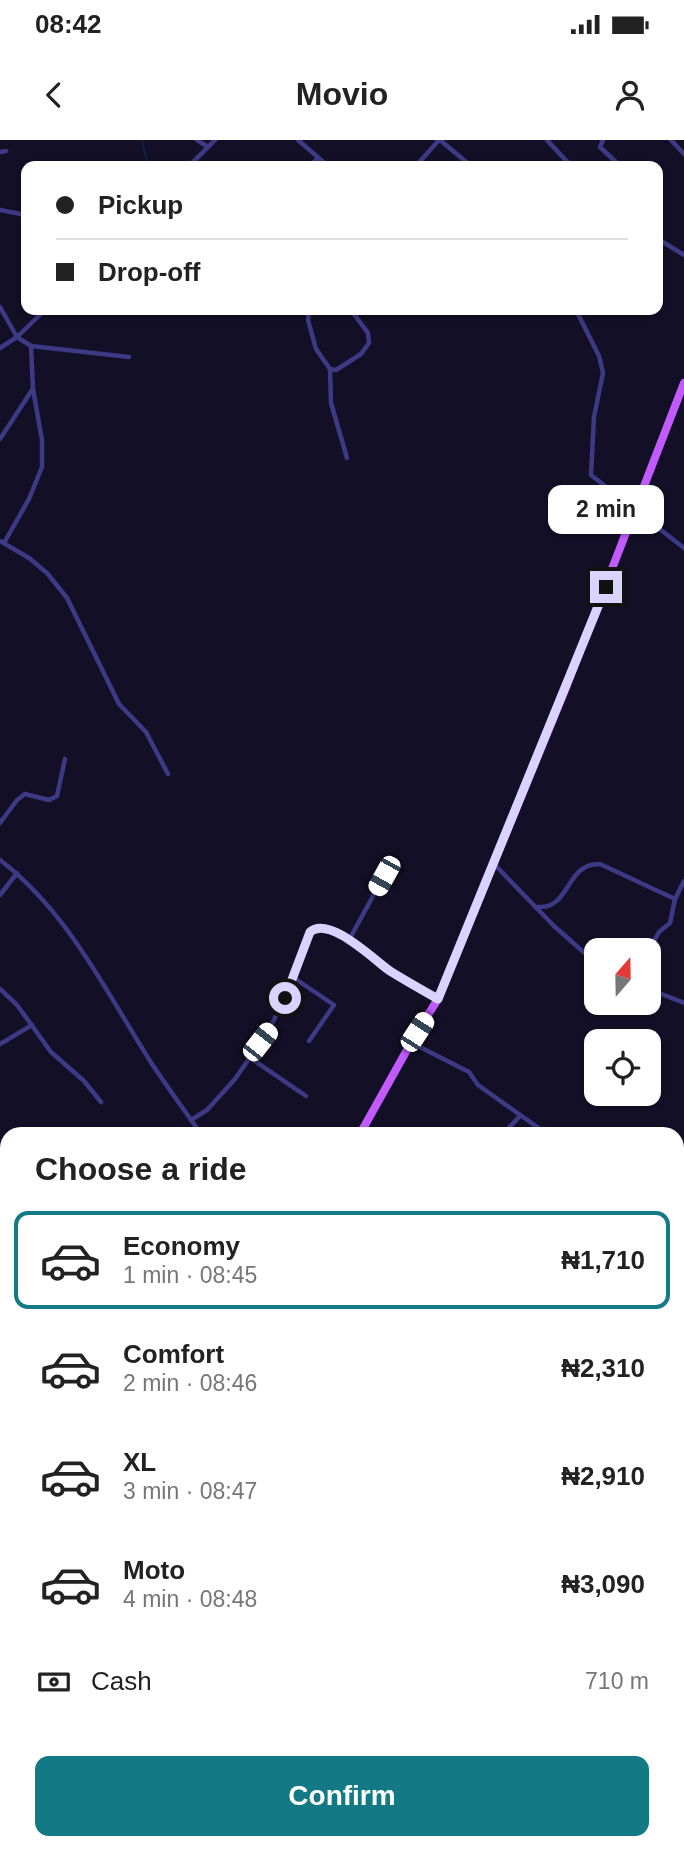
<!DOCTYPE html>
<html lang="en">
<head>
<meta charset="utf-8">
<style>
  body { margin:0; font-family:Arial,sans-serif; background:#f2f2f2; color:#222; height:100vh; display:flex; flex-direction:column; font-size:26px; white-space:nowrap }
  * { box-sizing:border-box; margin:0 }
  p { font-size:23px; color:#767676 }
  .icon { flex:none; width:38px; height:38px; fill:none; stroke:currentColor; stroke-width:2; stroke-linecap:round; stroke-linejoin:round }
  .map { position:relative; flex:1; overflow:hidden }
  .drawer { position:absolute; left:0px; top:987px; width:684px; height:723px; display:flex; flex-direction:column; background:#fff; border-radius:21px 21px 0 0; box-shadow:0 2px 5px #0004 }
  .drawer>* { flex:none }
  .hud { position:absolute; left:21px; top:21px; width:642px; height:154px; border-radius:14px; box-shadow:0 2px 5px #0004; display:grid; align-content:center; height:154px; padding:0 35px; background:#fff }
  .needle { width:46px; rotate:20deg }
  .tools { position:absolute; left:584px; top:798px; display:grid; gap:14px }
  .tools a { display:grid; place-items:center; width:77px; height:77px; border-radius:14px; background:#fff; box-shadow:0 2px 5px #0004; font-size:35px }
  .end { position:absolute; width:32px; height:32px; margin:-16px; border:9px solid #d9d4ff; background:#111; box-shadow:0 0 0 4px #111 }
  .from { border-radius:50% }
  .bubble { position:absolute; height:49px; border-radius:14px; background:#fff; box-shadow:0 2px 5px #0004; font-size:23px; font-weight:700; line-height:49px; text-align:center }
  .car { position:absolute; width:21px; height:42px; margin:-21px -10px; border-radius:9px; box-shadow:0 0 5px 2px #0007; background:linear-gradient(#fff 24%,#345 0 40%,#fff 0 76%,#345 0 86%,#fff 0) }
  .hud b { display:flex; align-items:center; gap:24px; height:66px; font-size:26px }
  .hud b+b { border-top:2px solid #e0e0e0 }
  .hud i { width:18px; height:18px; background:#222 }
  ul { padding:0; list-style:none }
  li { display:flex; align-items:center; gap:21px; height:98px; margin:0 14px 10px; padding:0 21px; border:4px solid transparent; border-radius:14px }
  li div { flex:1 }
  li b { display:block; font-size:26px }
  li em { font-style:normal; font-weight:700 }
  li.current { border-color:#137a85 }
  li>.icon { width:63px; height:63px; stroke-width:1.5 }
  h2 { padding:0 35px; font-size:32px; line-height:84px }
  .pay { display:flex; align-items:center; gap:18px; height:77px; padding:0 35px; font-size:26px }
  .pay p { margin-inline-start:auto }
  .button { display:flex; gap:14px; margin-top:auto; padding:14px 35px }
  .button a { flex:1; height:80px; border-radius:14px; background:#137a85; color:#fff; font-size:28px; font-weight:700; line-height:80px; text-align:center }
  .status { display:flex; justify-content:space-between; align-items:center; height:49px; padding:0 35px; background:#fff; direction:ltr }
  .status svg { height:19px; fill:currentColor }
  header { display:flex; justify-content:space-between; align-items:center; height:91px; padding:0 35px; background:#fff; font-size:32px; font-weight:700 }
  .map>svg:first-child { display:block }
</style>
</head>
<body>
<div class="status"><b>08:42</b><svg viewBox="0 0 49 12"><path d="M0 12V9h3v3zM5 12V6h3v6zM10 12V3h3v9zM15 12V0h3v12zM26 1h20v11H26zM47 4h2v5h-2z"/></svg></div>
<header><svg class="icon" aria-label="back" viewBox="0 0 24 24"><path d="M15 5l-7 7 7 7"/></svg>Movio<svg class="icon" aria-label="person" viewBox="0 0 24 24"><circle cx="12" cy="8" r="4"/><path d="M4 21q1-7 8-7t8 7"/></svg></header>
<div class="map">
<svg width="684" height="1709" viewBox="0 0 684 1709">
  <rect width="100%" height="100%" fill="#130f26"/>
  <g fill="none" stroke-linecap="round" stroke-linejoin="round">
    <polyline stroke="#0c2248" stroke-width="2" points="142,0 148,26"/>
    <g stroke="#3d3a85" stroke-width="4.5">
      <polyline points="197,0 208,7"/>
      <polyline points="298,0 328,26"/>
      <polyline points="440,0 471,26"/>
      <polyline points="547,0 571,26"/>
      <polyline points="603,0 600,7 620,26"/>
      <polyline points="671,0 684,14"/>
      <polyline points="0,12 6,11"/>
      <polyline points="189,26 215,0"/>
      <polyline points="310,26 318,18"/>
      <polyline points="416,26 439,0"/>
      <polyline points="0,70 26,75"/>
      <polyline points="658,99 684,115"/>
      <polyline points="0,167 17,197 31,206 129,217"/>
      <polyline points="309,170 308,180 316,209 330,229 331,263 347,318"/>
      <polyline points="576,170 599,216 603,233 594,277 591,335 684,408"/>
      <polyline points="0,208 17,197 45,170"/>
      <polyline points="330,229 336,230 361,214 369,203 368,193 351,170"/>
      <polyline points="0,299 32,250"/>
      <polyline points="0,401 29,418 47,433 67,458 119,564 146,592 168,634"/>
      <polyline points="4,403 29,359 42,327 42,300 33,249 31,206"/>
      <polyline points="0,683 17,660 25,654 49,660 57,656 65,619"/>
      <path d="M0,720C69,773 106,852 152,924C168,948 185,971 201,994"/>
      <polyline points="495,725 554,786 597,824"/>
      <polyline points="0,755 17,733"/>
      <path d="M538,767C571,769 565,723 600,724L675,759"/>
      <polyline points="349,800 384,736"/>
      <polyline points="653,803 659,792 670,783 675,759 684,741"/>
      <polyline points="294,838 334,865 309,901"/>
      <polyline points="0,849 17,865 51,912 84,941 101,962"/>
      <polyline points="649,849 684,863"/>
      <polyline points="412,903 469,932 478,945 547,994"/>
      <polyline points="0,904 32,885"/>
      <polyline points="249,917 306,956"/>
      <path d="M191,980L207,970L235,939L269,890L294,838L310,792L315,788C343,785 368,816 390,831C405,841 421,850 437,859"/>
      <polyline points="503,994 520,976"/>
      <polyline points="677,1050 684,1049"/>
      <polyline points="677,1142 684,1141"/>
      <polyline points="677,1214 684,1214"/>
      <polyline points="0,1348 7,1353"/>
      <polyline points="677,1363 684,1363"/>
      <polyline points="677,1431 684,1430"/>
      <polyline points="0,1435 7,1439"/>
      <polyline points="677,1497 684,1496"/>
      <polyline points="0,1509 7,1497"/>
      <polyline points="677,1569 684,1576"/>
      <polyline points="0,1657 7,1651"/>
      <polyline points="677,1664 683,1653 684,1641"/>
      <polyline points="18,1703 17,1705 26,1709"/>
      <polyline points="369,1703 384,1709"/>
      <polyline points="103,1709 106,1703"/>
      <polyline points="197,1709 199,1703"/>
      <polyline points="273,1709 275,1703"/>
      <polyline points="328,1709 329,1703"/>
      <polyline points="402,1709 404,1703"/>
      <polyline points="472,1709 472,1703"/>
      <polyline points="657,1709 659,1703"/>
    </g>
    <g stroke="#c25bff" stroke-width="8">
      <polyline points="360,994 417,892 438,859 565,550 684,243"/>
      <polyline points="0,1216 7,1220"/>
      <polyline points="0,1695 7,1682"/>
    </g>
  </g>
  <g fill="none" stroke-linecap="round" stroke-linejoin="round">
    <path stroke="#d9d4ff" stroke-width="9" d="M285,858L310,792C329,775 374,820 390,831C406,841 422,850 438,859L606,447"/>
  </g>
</svg>
<div class="tools">
<a><svg class="needle" viewBox="-14 -14 28 28"><path d="M0-13l5 13h-10z" fill="#e53935"/><path d="M0 13l5-13h-10z" fill="#767676"/></svg></a>
<a><svg class="icon" aria-label="locate" viewBox="0 0 24 24"><circle cx="12" cy="12" r="6"/><path d="M12 2v4M12 18v4M2 12h4M18 12h4"/></svg></a>
</div>
<i class="end from" style="left:285px;top:858px"></i>
<i class="end" style="left:606px;top:447px"></i>
<div class="bubble" style="left:548px;top:345px;width:116px">2 min</div>
<i class="car" style="left:384px;top:736px;rotate:209deg"></i>
<i class="car" style="left:417px;top:892px;rotate:33deg"></i>
<i class="car" style="left:260px;top:902px;rotate:38deg"></i>
<div class="hud">
<b><i class="from"></i>Pickup</b>
<b><i></i>Drop-off</b>
</div>
<section class="drawer">
<h2>Choose a ride</h2>
<ul>
<li class="current"><svg class="icon" aria-label="car" viewBox="0 0 24 24"><path d="M5 17H2v-5l4-1 3-4h7l3 4 3 1v5h-3M9 17h6M6 11h13"/><circle cx="7" cy="17" r="2"/><circle cx="17" cy="17" r="2"/></svg><div><b>Economy</b><p>1 min · 08:45</p></div><em>₦1,710</em></li>
<li><svg class="icon" aria-label="car" viewBox="0 0 24 24"><path d="M5 17H2v-5l4-1 3-4h7l3 4 3 1v5h-3M9 17h6M6 11h13"/><circle cx="7" cy="17" r="2"/><circle cx="17" cy="17" r="2"/></svg><div><b>Comfort</b><p>2 min · 08:46</p></div><em>₦2,310</em></li>
<li><svg class="icon" aria-label="car" viewBox="0 0 24 24"><path d="M5 17H2v-5l4-1 3-4h7l3 4 3 1v5h-3M9 17h6M6 11h13"/><circle cx="7" cy="17" r="2"/><circle cx="17" cy="17" r="2"/></svg><div><b>XL</b><p>3 min · 08:47</p></div><em>₦2,910</em></li>
<li><svg class="icon" aria-label="car" viewBox="0 0 24 24"><path d="M5 17H2v-5l4-1 3-4h7l3 4 3 1v5h-3M9 17h6M6 11h13"/><circle cx="7" cy="17" r="2"/><circle cx="17" cy="17" r="2"/></svg><div><b>Moto</b><p>4 min · 08:48</p></div><em>₦3,090</em></li>
</ul>
<div class="pay"><svg class="icon" aria-label="cash" viewBox="0 0 24 24"><path d="M3 7h18v10H3z"/><circle cx="12" cy="12" r="2"/></svg>Cash<p>710 m</p></div>
<div class="button"><a>Confirm</a></div>
</section>
</div>
</body>
</html>
